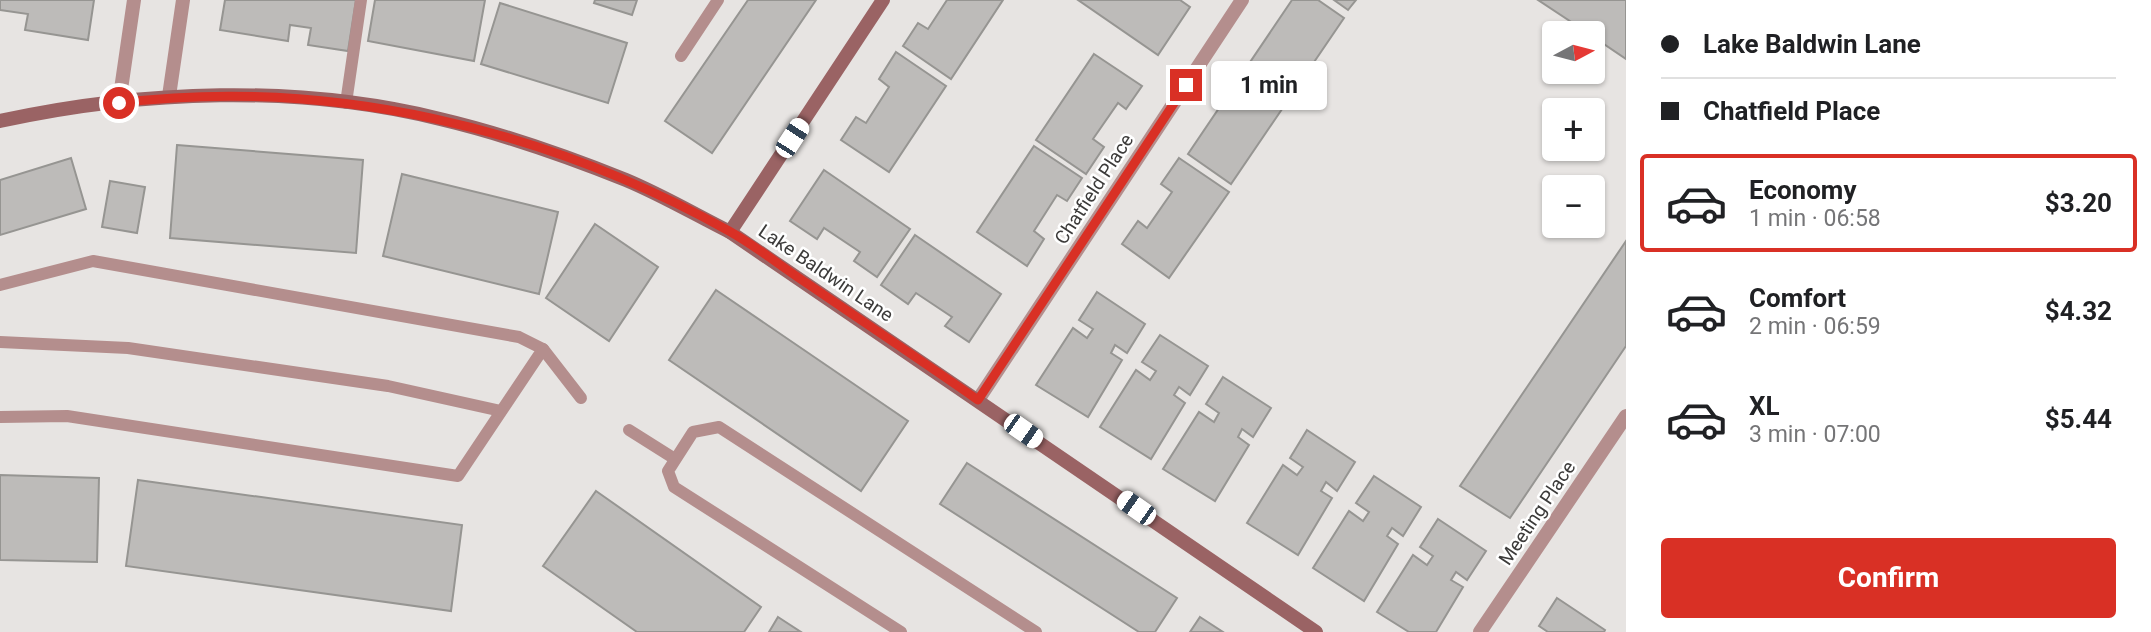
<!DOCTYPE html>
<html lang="en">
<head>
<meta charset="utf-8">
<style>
  body { margin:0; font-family:Roboto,sans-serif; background:#f2f2f2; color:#202124; height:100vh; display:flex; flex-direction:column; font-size:26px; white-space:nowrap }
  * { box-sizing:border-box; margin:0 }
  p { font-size:23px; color:#757577 }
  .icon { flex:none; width:38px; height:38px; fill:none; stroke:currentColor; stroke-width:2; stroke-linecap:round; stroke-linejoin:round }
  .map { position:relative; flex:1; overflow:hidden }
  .panel { display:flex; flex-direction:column; background:#fff; width:525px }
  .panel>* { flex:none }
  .top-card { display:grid; align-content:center; height:154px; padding:0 35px; background:#fff }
  .needle { width:46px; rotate:83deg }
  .tools { position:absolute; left:1542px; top:21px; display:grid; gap:14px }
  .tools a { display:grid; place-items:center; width:63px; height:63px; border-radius:7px; background:#fff; box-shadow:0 2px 5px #0004; font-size:35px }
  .end { position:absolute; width:32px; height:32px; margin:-16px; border:9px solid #d93025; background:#fff; box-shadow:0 0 0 4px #fff }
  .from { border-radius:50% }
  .bubble { position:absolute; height:49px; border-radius:7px; background:#fff; box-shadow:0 2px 5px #0004; font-size:23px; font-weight:700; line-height:49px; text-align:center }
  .car { position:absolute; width:21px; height:42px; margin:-21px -10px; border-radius:9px; box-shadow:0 0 5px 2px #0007; background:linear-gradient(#fff 24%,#345 0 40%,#fff 0 76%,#345 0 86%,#fff 0) }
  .top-card b { display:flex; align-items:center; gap:24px; height:66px; font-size:26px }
  .top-card b+b { border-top:2px solid #e0e0e0 }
  .top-card i { width:18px; height:18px; background:#202124 }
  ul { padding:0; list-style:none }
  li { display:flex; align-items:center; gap:21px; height:98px; margin:0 14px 10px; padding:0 21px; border:4px solid transparent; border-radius:7px }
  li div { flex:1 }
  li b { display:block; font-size:26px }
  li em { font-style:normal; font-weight:700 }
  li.on { border-color:#d93025 }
  li>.icon { width:63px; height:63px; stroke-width:1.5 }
  .button { display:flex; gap:14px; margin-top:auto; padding:14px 35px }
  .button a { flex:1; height:80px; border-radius:7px; background:#d93025; color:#fff; font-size:28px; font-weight:700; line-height:80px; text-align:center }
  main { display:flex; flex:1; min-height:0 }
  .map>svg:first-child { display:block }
</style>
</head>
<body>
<main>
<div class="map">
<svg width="1626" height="632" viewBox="0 0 1626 632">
  <rect width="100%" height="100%" fill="#e7e4e2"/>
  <g fill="#bdbbb9" stroke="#969592" stroke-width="2">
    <polygon points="0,0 94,0 88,40 25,30 28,14 0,10"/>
    <polygon points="225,0 356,0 348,51 308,45 311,28 290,25 288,41 220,30"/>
    <polygon points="375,0 485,0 474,61 368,41"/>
    <polygon points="595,0 637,0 632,15 594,3"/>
    <polygon points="748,0 816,0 712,153 665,121"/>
    <polygon points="947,0 1003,0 951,79 903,46 918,23 928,29"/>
    <polygon points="1078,0 1180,0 1190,7 1158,55"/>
    <polygon points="1292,0 1318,0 1344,18 1231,184 1188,154"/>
    <polygon points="1334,0 1356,0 1348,10"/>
    <polygon points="1538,0 1626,0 1626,59 1592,36 1592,33 1588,33"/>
    <polygon points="500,3 627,43 608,103 481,64"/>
    <polygon points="896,52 946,86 889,172 841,140 856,117 866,123 889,87 879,79"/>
    <polygon points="1094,54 1142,86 1126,109 1118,103 1093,139 1104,147 1086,174 1036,140"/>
    <polygon points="177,145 363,160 356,253 170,238"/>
    <polygon points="1034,146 1082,178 1067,201 1057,195 1034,231 1044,239 1027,266 977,232"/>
    <polygon points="71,158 86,209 0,235 0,180"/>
    <polygon points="1179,158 1229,192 1169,278 1122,244 1138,221 1147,228 1172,192 1161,184"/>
    <polygon points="824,170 910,229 877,277 854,261 860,252 824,228 817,239 790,221"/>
    <polygon points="402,174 558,212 539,294 383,256"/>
    <polygon points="110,181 145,187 137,233 102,227"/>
    <polygon points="595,224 658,267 609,341 546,298"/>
    <polygon points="915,235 1001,294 969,342 945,326 952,317 916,293 908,304 881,285"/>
    <polygon points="1626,241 1626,346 1510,518 1460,486"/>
    <polygon points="716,290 908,421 861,491 669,360"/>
    <polygon points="1097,292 1145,324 1127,353 1115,345 1111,353 1122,360 1088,417 1036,385 1073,328 1087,338 1093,329 1079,320"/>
    <polygon points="1160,335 1208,366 1190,395 1179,387 1174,395 1185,403 1151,459 1100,427 1136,370 1150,380 1156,371 1142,362"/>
    <polygon points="1223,377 1271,408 1253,437 1242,429 1238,437 1249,445 1215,501 1163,469 1199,412 1214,422 1219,413 1206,404"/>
    <polygon points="1307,430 1355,462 1337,491 1326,482 1321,491 1332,498 1298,555 1247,523 1283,465 1297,475 1303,467 1290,458"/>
    <polygon points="967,463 1177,598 1155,632 1139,632 940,504"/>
    <polygon points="0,475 99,478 97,562 0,560"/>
    <polygon points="1374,476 1421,507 1403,536 1392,528 1387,536 1398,544 1364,601 1313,568 1349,511 1363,521 1369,512 1356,503"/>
    <polygon points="138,480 462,525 451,611 126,566"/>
    <polygon points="596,491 761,607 744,632 637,632 543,566"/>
    <polygon points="1438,519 1486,551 1467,580 1456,572 1451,580 1463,587 1436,632 1409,632 1377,612 1413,555 1427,565 1433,556 1420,547"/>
    <polygon points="1557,598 1605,630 1604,632 1548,632 1539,626"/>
    <polygon points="778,617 801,632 769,632"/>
    <polygon points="1200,617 1223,632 1190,632"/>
  </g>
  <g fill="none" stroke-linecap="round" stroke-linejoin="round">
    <g stroke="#b48e8d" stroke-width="12">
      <polyline points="681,56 718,0"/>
      <polyline points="346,103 361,0"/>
      <polyline points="0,285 93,261 519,337 543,349 458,476 67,416 0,417"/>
      <polyline points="0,342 128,348 388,386 501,411"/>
      <polyline points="543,349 581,398"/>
      <polyline points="629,430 675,459"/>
      <polyline points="901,632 674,487 668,471 693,432 719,427 1036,632"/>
    </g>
    <g stroke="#b48e8d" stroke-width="14">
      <polyline points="169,96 183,0"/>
      <polyline points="119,103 134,0"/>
      <polyline points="978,400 1242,0"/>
      <polyline points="1480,632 1626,416"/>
    </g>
    <g stroke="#9a6364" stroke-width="14">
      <path d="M0,121C142,90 298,84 440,119C504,134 566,156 626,180C662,195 696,215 730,232L1316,632"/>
      <polyline points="730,232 883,0"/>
    </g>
  </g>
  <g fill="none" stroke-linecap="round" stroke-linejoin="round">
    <path stroke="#d93025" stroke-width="9" d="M119,103C329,77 545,128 729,231C756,246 782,267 808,284C865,323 922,361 978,400L1186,85"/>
  </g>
  <g text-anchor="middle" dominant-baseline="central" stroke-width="5" stroke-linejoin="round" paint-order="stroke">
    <g font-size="19" fill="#3c3b3a" stroke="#fff">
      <text transform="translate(1094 189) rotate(-57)">Chatfield Place</text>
      <text transform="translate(826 273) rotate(34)">Lake Baldwin Lane</text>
      <text transform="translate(1537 513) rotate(-56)">Meeting Place</text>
    </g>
  </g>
</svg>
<div class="tools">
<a><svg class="needle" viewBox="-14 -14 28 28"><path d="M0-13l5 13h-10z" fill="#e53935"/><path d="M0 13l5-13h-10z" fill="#757577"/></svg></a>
<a>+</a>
<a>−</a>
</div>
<i class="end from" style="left:119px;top:103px"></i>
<i class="end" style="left:1186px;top:85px"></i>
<div class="bubble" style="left:1211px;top:61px;width:116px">1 min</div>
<i class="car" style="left:792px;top:138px;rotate:33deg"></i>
<i class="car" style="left:1023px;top:431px;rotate:125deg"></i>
<i class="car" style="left:1136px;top:508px;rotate:305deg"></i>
</div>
<section class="panel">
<div class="top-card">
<b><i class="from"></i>Lake Baldwin Lane</b>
<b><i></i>Chatfield Place</b>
</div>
<ul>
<li class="on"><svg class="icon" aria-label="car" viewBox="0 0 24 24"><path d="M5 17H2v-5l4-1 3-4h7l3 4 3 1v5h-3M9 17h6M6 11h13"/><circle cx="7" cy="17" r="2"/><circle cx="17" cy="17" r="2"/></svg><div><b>Economy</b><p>1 min · 06:58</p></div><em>$3.20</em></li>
<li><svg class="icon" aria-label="car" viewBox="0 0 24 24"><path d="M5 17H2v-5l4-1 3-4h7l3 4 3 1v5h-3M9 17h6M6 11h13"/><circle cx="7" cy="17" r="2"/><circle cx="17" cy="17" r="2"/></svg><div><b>Comfort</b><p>2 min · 06:59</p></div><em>$4.32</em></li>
<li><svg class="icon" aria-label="car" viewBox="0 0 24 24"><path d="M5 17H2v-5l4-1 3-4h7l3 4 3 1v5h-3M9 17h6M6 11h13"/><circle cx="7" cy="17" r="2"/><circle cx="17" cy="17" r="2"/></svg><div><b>XL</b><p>3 min · 07:00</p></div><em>$5.44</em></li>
</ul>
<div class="button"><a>Confirm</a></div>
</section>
</main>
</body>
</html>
